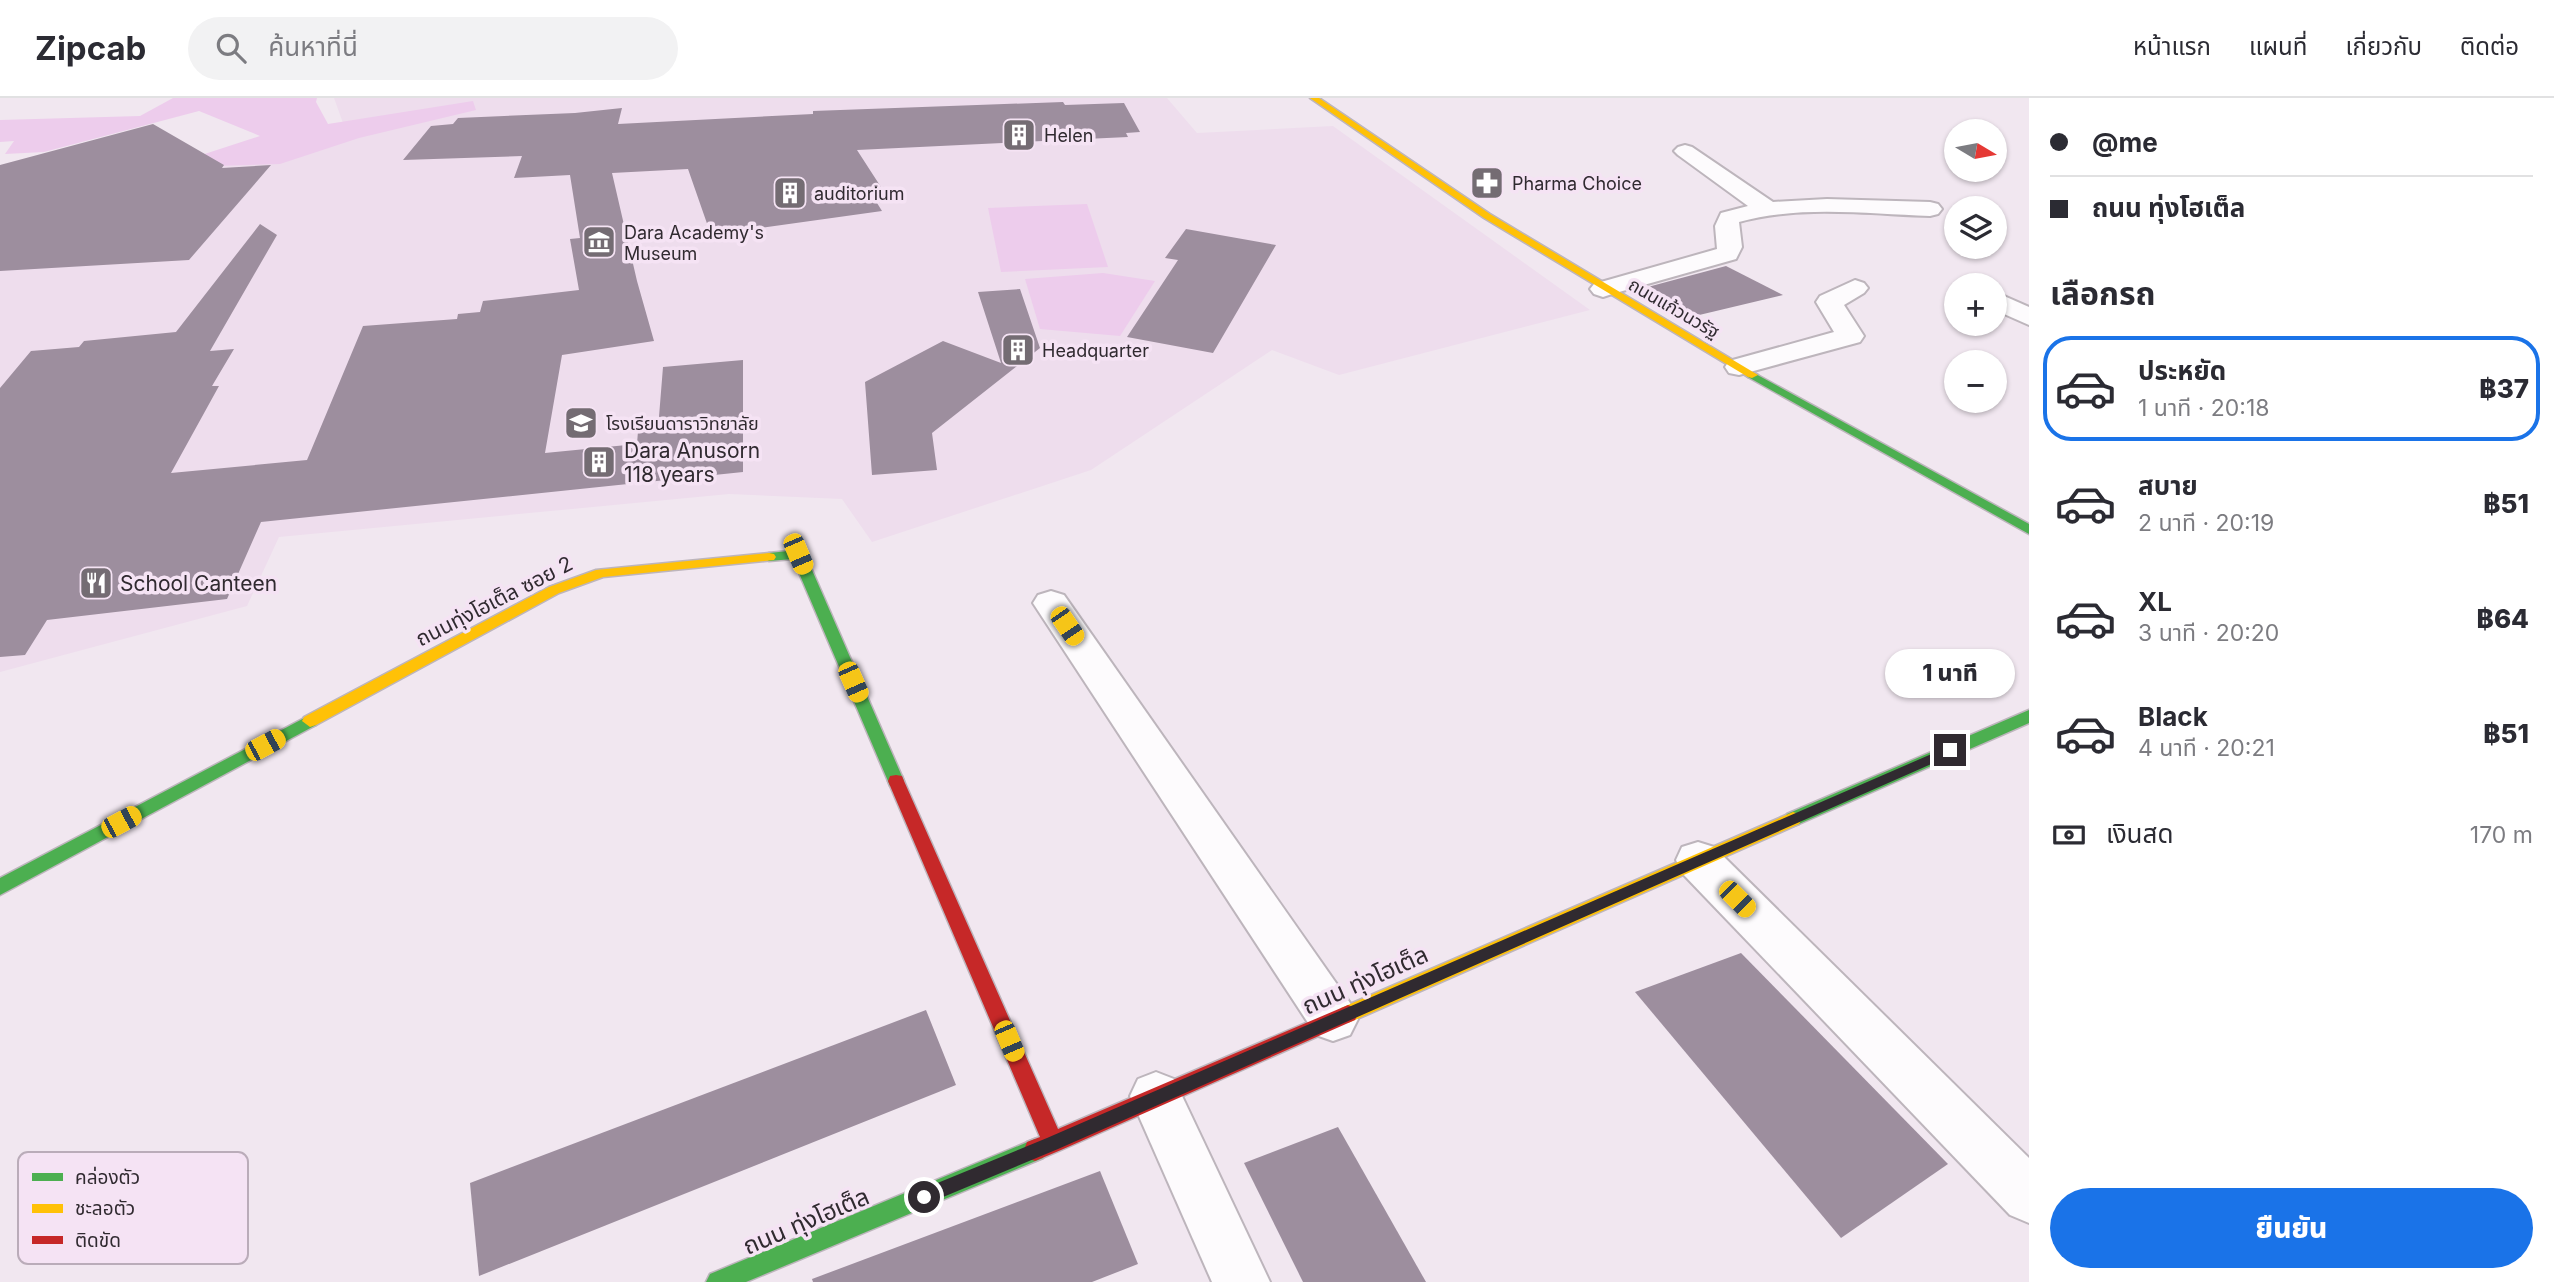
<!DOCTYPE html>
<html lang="th">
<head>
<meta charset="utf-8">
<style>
  body { margin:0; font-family:Inter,"Noto Sans Thai",sans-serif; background:#f2f2f3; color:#2b2b33; height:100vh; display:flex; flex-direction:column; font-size:26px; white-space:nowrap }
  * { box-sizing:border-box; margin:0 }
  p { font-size:23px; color:#7c7c81 }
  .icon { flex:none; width:38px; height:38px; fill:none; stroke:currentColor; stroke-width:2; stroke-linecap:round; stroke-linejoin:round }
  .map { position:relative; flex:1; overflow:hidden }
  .sheet { display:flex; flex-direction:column; background:#fff; width:525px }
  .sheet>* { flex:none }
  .guide { display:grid; align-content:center; height:154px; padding:0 21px; background:#fff }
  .needle { width:46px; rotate:100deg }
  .fabs { position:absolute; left:1944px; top:21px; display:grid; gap:14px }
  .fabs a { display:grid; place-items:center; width:63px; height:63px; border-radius:50%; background:#fff; box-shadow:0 2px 5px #0004; font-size:35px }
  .end { position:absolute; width:32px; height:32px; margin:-16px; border:9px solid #302a30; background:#fff; box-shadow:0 0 0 4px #fff }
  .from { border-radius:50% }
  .bubble { position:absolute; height:49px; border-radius:24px; background:#fff; box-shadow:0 2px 5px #0004; font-size:23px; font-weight:800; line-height:49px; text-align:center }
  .car { position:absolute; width:21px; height:42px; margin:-21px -10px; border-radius:9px; box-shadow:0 0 5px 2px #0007; background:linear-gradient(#f5c518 24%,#345 0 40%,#f5c518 0 76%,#345 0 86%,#f5c518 0) }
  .guide b { display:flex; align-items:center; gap:24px; height:66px; font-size:26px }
  .guide b+b { border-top:2px solid #e1e1e2 }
  .guide i { width:18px; height:18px; background:#2b2b33 }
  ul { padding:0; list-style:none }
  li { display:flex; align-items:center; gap:21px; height:105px; margin:0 14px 10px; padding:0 7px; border:4px solid transparent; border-radius:28px }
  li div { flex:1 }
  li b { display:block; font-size:26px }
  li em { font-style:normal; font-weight:800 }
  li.selected { border-color:#1a73e8 }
  li>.icon { width:63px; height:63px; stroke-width:1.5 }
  h2 { padding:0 21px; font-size:32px; line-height:84px }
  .pay { display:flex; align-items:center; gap:18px; height:77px; padding:0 21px; font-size:26px }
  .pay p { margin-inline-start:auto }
  .cta { display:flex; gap:14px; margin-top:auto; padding:14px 21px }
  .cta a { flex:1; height:80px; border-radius:42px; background:#1a73e8; color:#fff; font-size:28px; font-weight:800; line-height:80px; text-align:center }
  header { display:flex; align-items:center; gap:42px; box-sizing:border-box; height:98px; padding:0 35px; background:#fff; border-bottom:2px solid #e1e1e2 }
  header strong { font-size:33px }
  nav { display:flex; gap:38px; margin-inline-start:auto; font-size:24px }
  .search { width:490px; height:63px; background:#f2f2f3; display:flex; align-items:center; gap:18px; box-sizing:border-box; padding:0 24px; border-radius:38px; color:#7c7c81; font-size:26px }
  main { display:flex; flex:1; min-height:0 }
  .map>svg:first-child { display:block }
</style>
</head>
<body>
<header>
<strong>Zipcab</strong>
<div class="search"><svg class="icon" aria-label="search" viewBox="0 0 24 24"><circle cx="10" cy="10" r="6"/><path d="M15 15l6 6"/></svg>ค้นหาที่นี่</div>
<nav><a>หน้าแรก</a><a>แผนที่</a><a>เกี่ยวกับ</a><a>ติดต่อ</a></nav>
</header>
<main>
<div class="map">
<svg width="2029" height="1184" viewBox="0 0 2029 1184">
  <rect width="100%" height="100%" fill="#f1e7f0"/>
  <polygon fill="#eedded" points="334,0 1167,0 1197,35 1333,28 1590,212 1339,277 1272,252 1091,372 872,444 842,401 729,396 279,439 247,508 0,574 0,100 352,35 343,25"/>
  <g fill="#edccec">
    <polygon points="173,0 317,0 316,4 328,26 473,3 476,12 359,40 280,66 184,69 180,64 260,38 199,13 44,54 5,56 14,43 0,44 0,22 140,18"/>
    <polygon points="1087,106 1108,169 1001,174 988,110"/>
    <polygon points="1103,175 1155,183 1120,238 1040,231 1025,181"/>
  </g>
  <g fill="#9d8e9e">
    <polygon points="1063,4 1065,7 1124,5 1140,34 1126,35 1128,39 857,52 890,103 877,105 882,113 711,137 688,71 612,75 637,183 654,243 562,257 545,355 637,346 638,333 658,331 663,269 743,262 743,374 261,424 227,501 47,522 25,557 0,559 0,290 31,253 79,249 84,243 176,234 260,126 277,137 210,253 234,251 212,288 219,288 171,375 307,362 363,228 457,221 458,216 480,214 483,203 579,192 570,141 580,140 570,77 514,80 522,58 403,62 431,28 453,26 458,20 575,15 622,10 618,26 813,16 813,13"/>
    <polygon points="153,26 224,67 222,70 271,67 189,162 0,173 0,67"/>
    <polygon points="1186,131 1276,147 1213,255 1127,239 1178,162 1165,160"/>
    <polygon points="1726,168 1783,197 1695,218 1644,190"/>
    <polygon points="1020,191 1040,250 932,335 937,372 872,377 865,284 943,243 1001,265 978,194"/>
    <polygon points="1741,855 1948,1066 1841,1140 1635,894"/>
    <polygon points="926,912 956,987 479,1178 470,1085"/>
    <polygon points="1338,1029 1426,1184 1303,1184 1244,1065"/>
    <polygon points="1100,1073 1138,1166 1092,1184 813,1184 812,1181"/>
  </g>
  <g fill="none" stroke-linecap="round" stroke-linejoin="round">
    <defs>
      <g id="street">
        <path d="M1685,47L1692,49L1773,104L1827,101L1930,104L1938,106L1942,111L1938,116L1930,118C1868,116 1800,107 1739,124L1742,149L1736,161L1612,196L1603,199L1594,196L1590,191L1594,186L1717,151L1715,128L1721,115L1748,108L1678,57L1674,53L1678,49Z"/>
        <polygon points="1855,182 1864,185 1868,190 1864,195 1844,207 1864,238 1860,244 1739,277 1729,275 1725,269 1729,263 1834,234 1816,204 1820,198"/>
        <polygon points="1995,194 2029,209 2029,227 1995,212"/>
        <polygon points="1051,493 1064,497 1350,905 1358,921 1350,937 1333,943 1316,937 1033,505 1038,497"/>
        <polygon points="1698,744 1714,749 2029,1060 2029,1125 2010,1117 1682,775 1676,762 1682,749"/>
        <polygon points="1156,974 1174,981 1270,1184 1212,1184 1130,998 1138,981"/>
      </g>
      <g id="fast">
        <polygon points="1752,274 2029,426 2029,436 1748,279 1746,277"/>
        <polygon points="798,452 805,456 904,683 902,688 890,688 888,683 793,461 769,463 762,459 769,455"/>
        <polygon points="2029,612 2029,625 1799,726 1793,728 1787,726 1784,721 1787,716"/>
        <polygon points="310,617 318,623 316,627 0,797 0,780"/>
        <polygon points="1035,1041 1043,1044 1046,1052 1043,1060 746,1184 706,1184 710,1176"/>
      </g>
      <g id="slow">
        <polygon points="1310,0 1319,0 1490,116 1758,277 1752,280 1748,279 1484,120"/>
        <polygon points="769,455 774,456 776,459 774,462 603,479 559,495 316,627 310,629 302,623 304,619 549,489 596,472"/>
        <polygon points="1793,714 1799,716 1802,721 1799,726 1355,922 1348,925 1341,922 1338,916 1341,910"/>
      </g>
      <polygon id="jam" points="896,677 902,678 904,683 1058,1031 1348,907 1355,910 1358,916 1355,922 1061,1052 1035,1063 1027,1060 1024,1052 1027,1044 1040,1039 888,683 890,678"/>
    </defs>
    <use href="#street" stroke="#bdb5bc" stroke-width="4"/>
    <use href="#fast" stroke="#bdb5bc" stroke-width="3"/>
    <use href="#slow" stroke="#bdb5bc" stroke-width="3"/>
    <use href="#jam" stroke="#bdb5bc" stroke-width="3"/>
    <use href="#street" fill="#fdfbfd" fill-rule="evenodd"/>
    <use href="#fast" fill="#4caf50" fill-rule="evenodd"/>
    <use href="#slow" fill="#ffc107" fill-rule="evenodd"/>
    <use href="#jam" fill="#c62828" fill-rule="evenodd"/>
  </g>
  <polygon fill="#302a30" points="1950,648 1956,652 1954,656 1058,1051 924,1107 918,1104 916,1099 918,1093 1047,1040"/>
  <defs>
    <symbol id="building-square" viewBox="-11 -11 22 22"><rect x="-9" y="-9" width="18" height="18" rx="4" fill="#746c73" stroke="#f5e3f4"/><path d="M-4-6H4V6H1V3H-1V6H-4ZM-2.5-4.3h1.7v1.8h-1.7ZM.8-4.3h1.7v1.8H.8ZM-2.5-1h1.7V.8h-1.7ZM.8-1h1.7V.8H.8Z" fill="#fff"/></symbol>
    <symbol id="pharmacy-square" viewBox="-11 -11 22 22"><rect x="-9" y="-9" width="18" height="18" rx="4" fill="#746c73" stroke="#f5e3f4"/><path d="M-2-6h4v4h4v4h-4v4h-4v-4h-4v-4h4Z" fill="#fff"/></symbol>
    <symbol id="museum-square" viewBox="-11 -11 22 22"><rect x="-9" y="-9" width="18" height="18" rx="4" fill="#746c73" stroke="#f5e3f4"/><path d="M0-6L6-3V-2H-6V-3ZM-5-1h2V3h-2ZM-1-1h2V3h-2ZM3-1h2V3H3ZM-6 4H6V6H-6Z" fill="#fff"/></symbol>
    <symbol id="school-square" viewBox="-11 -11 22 22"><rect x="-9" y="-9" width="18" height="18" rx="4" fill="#746c73" stroke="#f5e3f4"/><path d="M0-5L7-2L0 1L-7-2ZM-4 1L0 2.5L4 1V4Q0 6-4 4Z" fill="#fff"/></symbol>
    <symbol id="restaurant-square" viewBox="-11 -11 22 22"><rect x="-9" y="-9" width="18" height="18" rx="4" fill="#746c73" stroke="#f5e3f4"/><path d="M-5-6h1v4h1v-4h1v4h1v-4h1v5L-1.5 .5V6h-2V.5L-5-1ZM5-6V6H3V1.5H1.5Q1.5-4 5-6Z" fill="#fff"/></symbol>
  </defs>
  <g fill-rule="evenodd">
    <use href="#building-square" x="1000" y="18" width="38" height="38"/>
    <use href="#pharmacy-square" x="1468" y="66" width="38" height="38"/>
    <use href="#building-square" x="771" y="76" width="38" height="38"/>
    <use href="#museum-square" x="580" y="125" width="38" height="38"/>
    <use href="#building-square" x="999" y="233" width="38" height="38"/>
    <use href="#school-square" x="562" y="306" width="38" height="38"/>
    <use href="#building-square" x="580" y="345" width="38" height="38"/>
    <use href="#restaurant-square" x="77" y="466" width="38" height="38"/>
  </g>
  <g text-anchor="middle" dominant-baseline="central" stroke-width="7" stroke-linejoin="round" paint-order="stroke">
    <g font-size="18" fill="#302a30" stroke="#f5e3f4" text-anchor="start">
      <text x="1044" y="37">Helen</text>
      <text x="1512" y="85">Pharma Choice</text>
      <text x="814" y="95">auditorium</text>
      <text x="624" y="134">Dara Academy's<tspan x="624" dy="21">Museum</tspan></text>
      <text x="1042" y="252">Headquarter</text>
      <text x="606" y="325">โรงเรียนดาราวิทยาลัย</text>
    </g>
    <g font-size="18" fill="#302a30" stroke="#f5e3f4">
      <text transform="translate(1674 210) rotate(30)">ถนนแก้วนวรัฐ</text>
    </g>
    <g font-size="21" fill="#302a30" stroke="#f5e3f4" text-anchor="start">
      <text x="624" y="352">Dara Anusorn<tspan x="624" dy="24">118 years</tspan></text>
      <text x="120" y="485">School Canteen</text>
    </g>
    <g font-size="21" fill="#302a30" stroke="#f5e3f4">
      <text transform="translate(494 503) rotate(-27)">ถนนทุ่งโฮเต็ล ซอย 2</text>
    </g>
    <g font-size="24" fill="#302a30" stroke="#f5e3f4">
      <text transform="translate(1365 882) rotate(-24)">ถนน ทุ่งโฮเต็ล</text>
      <text transform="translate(806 1123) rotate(-23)">ถนน ทุ่งโฮเต็ล</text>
    </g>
  </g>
  <rect x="18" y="1054" width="230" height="112" rx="10" fill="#f5e3f4" stroke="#baacb9" stroke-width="2"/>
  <rect x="32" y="1075" width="31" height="8" fill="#4caf50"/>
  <rect x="32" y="1106" width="31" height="9" fill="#ffc107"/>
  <rect x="32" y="1138" width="31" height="8" fill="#c62828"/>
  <g font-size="19" fill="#302a30">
    <text x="75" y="1086">คล่องตัว</text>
    <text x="75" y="1117">ชะลอตัว</text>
    <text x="75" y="1149">ติดขัด</text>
  </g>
</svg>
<div class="fabs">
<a><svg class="needle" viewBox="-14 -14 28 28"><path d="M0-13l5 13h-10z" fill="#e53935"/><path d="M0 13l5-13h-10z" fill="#7c7c81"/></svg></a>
<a><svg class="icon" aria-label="layers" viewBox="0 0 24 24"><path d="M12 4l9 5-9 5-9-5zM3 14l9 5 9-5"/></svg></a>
<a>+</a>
<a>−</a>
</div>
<i class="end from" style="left:924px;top:1099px"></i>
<i class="end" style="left:1950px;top:652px"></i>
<div class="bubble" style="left:1885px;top:551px;width:130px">1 นาที</div>
<i class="car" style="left:798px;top:456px;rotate:157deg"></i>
<i class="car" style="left:1067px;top:528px;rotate:146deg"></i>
<i class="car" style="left:853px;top:584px;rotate:156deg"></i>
<i class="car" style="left:265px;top:647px;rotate:62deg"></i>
<i class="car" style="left:121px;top:724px;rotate:62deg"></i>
<i class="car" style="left:1737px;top:801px;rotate:135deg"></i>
<i class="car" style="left:1009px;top:943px;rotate:157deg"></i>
</div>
<section class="sheet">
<div class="guide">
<b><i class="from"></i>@me</b>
<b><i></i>ถนน ทุ่งโฮเต็ล</b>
</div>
<h2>เลือกรถ</h2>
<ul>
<li class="selected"><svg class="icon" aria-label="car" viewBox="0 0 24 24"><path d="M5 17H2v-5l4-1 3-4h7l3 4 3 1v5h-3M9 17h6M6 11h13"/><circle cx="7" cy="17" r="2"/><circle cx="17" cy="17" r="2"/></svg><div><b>ประหยัด</b><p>1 นาที · 20:18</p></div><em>฿37</em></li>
<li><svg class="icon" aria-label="car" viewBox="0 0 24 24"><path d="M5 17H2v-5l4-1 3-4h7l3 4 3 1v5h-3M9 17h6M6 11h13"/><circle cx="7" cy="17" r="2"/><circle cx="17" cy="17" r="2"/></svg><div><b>สบาย</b><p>2 นาที · 20:19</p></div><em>฿51</em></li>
<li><svg class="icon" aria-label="car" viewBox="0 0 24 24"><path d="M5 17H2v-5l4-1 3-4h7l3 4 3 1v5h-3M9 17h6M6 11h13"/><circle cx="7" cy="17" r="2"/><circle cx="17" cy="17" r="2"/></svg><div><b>XL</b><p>3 นาที · 20:20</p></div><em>฿64</em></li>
<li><svg class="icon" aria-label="car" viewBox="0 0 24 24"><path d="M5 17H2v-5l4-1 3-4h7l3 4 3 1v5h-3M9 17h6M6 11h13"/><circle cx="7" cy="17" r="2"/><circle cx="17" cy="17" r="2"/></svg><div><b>Black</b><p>4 นาที · 20:21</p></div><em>฿51</em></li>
</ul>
<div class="pay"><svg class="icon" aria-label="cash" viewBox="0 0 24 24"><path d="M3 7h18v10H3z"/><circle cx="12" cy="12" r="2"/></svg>เงินสด<p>170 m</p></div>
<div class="cta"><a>ยืนยัน</a></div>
</section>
</main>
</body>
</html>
